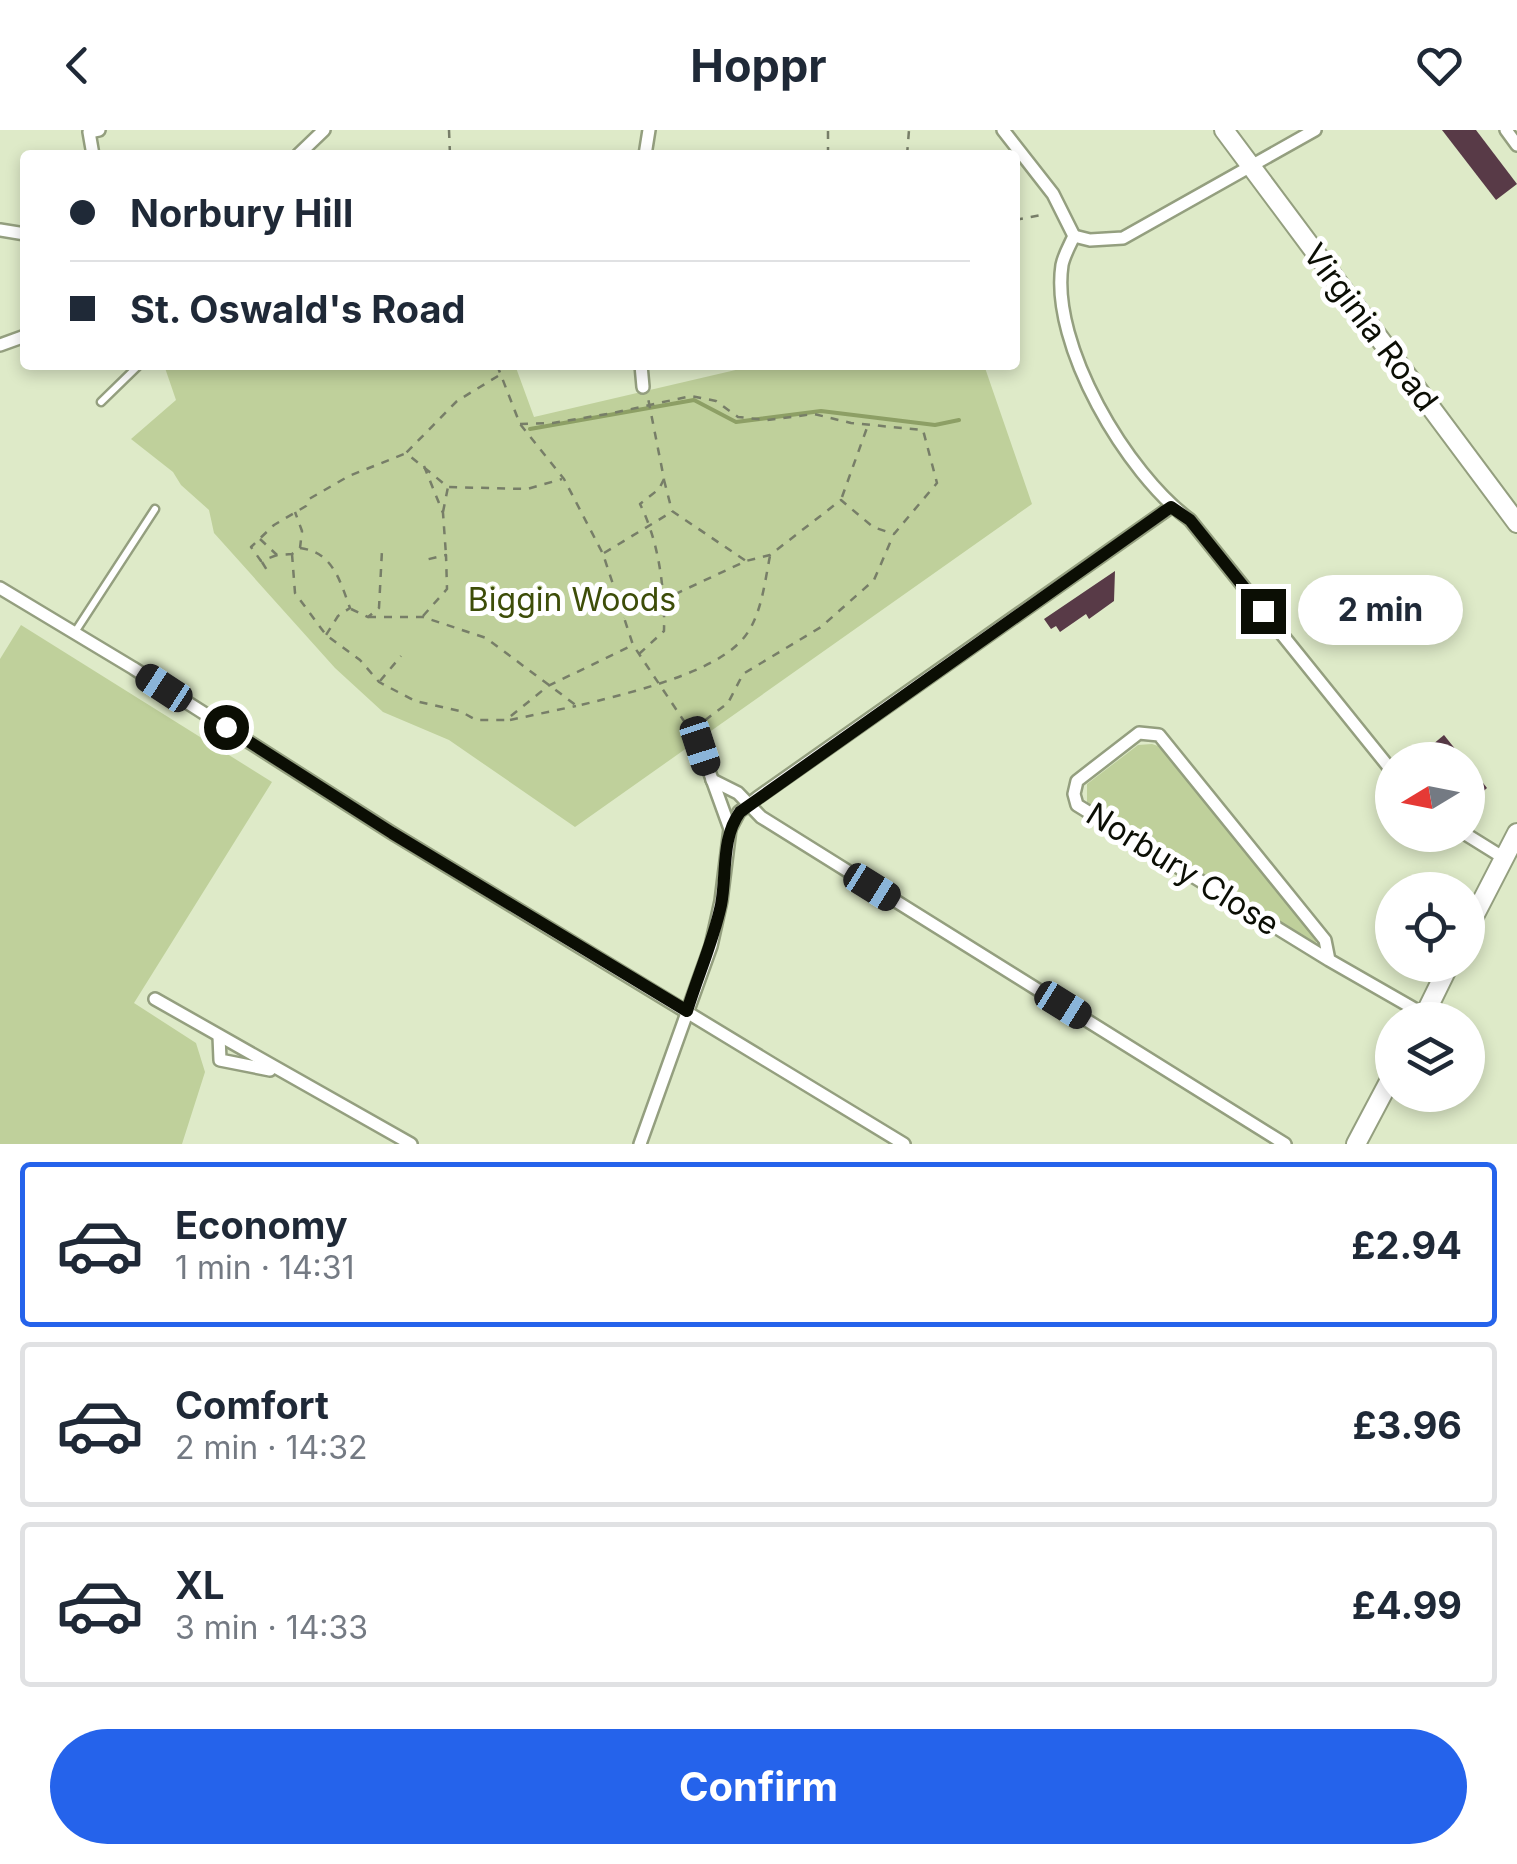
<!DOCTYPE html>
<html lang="en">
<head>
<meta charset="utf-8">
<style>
  body { margin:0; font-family:Inter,sans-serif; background:#f6f6f7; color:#1f2937; height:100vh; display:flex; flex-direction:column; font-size:38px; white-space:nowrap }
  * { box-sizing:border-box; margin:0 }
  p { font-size:32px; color:#747a83 }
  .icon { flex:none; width:55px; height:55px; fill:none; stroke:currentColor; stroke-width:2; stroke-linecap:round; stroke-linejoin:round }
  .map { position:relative; height:1014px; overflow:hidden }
  .details { display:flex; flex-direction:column; background:#fff; flex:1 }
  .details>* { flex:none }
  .guide { position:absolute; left:20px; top:20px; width:1000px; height:220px; border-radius:10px; box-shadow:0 5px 15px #0003; display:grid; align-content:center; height:220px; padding:0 50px; background:#fff }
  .needle { width:65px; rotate:260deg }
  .controls { position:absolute; left:1375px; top:612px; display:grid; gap:20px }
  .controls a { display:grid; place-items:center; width:110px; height:110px; border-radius:50%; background:#fff; box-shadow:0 5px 15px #0003; font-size:50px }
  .end { position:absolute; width:45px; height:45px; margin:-22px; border:12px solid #0b0e04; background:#fff; box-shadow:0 0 0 5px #fff }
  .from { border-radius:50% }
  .bubble { position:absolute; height:70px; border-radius:35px; background:#fff; box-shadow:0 5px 15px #0003; font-size:32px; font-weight:700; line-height:70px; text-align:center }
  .car { position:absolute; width:30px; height:60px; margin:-30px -15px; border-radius:12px; box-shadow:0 0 8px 2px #0007; background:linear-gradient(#222 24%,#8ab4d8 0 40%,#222 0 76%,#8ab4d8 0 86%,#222 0) }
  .guide b { display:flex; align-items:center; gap:35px; height:95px; font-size:38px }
  .guide b+b { border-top:2px solid #e0e1e3 }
  .guide i { width:25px; height:25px; background:#1f2937 }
  ul { padding:18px 0 0; list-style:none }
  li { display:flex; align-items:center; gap:30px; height:165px; margin:0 20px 15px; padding:0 30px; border:5px solid #e0e1e3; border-radius:10px }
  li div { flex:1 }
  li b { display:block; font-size:38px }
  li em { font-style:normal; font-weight:700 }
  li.selected { border-color:#2563eb }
  li>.icon { width:90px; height:90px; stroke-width:1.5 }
  .primary-button { display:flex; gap:20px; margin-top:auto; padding:20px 50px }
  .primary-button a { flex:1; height:115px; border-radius:60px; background:#2563eb; color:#fff; font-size:40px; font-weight:700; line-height:115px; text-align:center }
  header { display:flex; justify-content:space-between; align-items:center; height:130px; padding:0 50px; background:#fff; font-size:45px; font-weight:700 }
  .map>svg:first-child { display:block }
</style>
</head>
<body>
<header><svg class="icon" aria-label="back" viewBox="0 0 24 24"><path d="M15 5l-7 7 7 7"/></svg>Hoppr<svg class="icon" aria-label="heart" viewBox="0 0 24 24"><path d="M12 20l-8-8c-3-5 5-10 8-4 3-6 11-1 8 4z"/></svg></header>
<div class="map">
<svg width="1517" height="1014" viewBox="0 0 1517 1014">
  <rect width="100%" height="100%" fill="#deeac8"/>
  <g fill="#bfd09b">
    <polygon points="164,235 515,235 534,287 757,235 984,235 1032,374 575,697 449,610 383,582 335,538 214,403 209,380 181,355 173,342 131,309 176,270"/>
    <polygon points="21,495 272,652 134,873 196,913 205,942 182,1014 0,1014 0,529"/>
    <polygon points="1152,614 1161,617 1315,808 1317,816 1087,675 1087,654 1138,615"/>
  </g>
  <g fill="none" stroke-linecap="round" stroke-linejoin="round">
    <polyline stroke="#8d9f65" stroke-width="4" points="530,299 694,270 736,292 821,281 935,295 959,290"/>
  </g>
  <g fill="#583a47">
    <polygon points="1442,0 1476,0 1517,54 1496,70"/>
    <polygon points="1115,441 1114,471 1089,489 1086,484 1060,502 1056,496 1051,499 1044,489"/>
    <polygon points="1444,605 1464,630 1414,630"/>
    <polygon points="1468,634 1487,658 1468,675"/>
  </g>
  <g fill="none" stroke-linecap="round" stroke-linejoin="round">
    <defs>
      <g id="lane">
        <polyline points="101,272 139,235"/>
        <polyline points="75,502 155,379"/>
      </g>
      <g id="street">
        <polyline points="1003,0 1053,64 1074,106"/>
        <polyline points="1506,0 1517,15"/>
        <polyline points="93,25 89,2 99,0"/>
        <polyline points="298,25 324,0"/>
        <polyline points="645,25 649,0"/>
        <polyline points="0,100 25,104"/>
        <path d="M1074,106C1070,115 1064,125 1062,135C1050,215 1127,344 1190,390L1392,641"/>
        <polyline points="1074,106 1090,110 1123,108 1315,0"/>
        <polyline points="0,215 25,206"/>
        <polyline points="641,235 643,257"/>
        <polyline points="0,458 133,538 392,703 904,1014"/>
        <polyline points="712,650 738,663 761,687 1285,1014"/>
        <polyline points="730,699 739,682 757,668 1171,377"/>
        <polyline points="1467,705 1504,728"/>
        <polyline points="1329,830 1077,675 1074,664 1077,651 1139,603 1159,605 1325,810 1329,830 1425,885"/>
        <polyline points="155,869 411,1014"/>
        <polyline points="219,906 220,930 270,940"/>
        <polyline points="640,1014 711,816 721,771 730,699 700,616"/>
      </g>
      <g id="secondary">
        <polyline points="1224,0 1517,393"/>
        <polyline points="1468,798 1517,703"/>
        <polyline points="1422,890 1449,835"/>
        <polyline points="1356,1014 1392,946"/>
      </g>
    </defs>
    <use href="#lane" stroke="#949f7f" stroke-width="11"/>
    <use href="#street" stroke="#949f7f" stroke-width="16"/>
    <use href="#secondary" stroke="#949f7f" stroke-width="22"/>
    <g stroke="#777e68" stroke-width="2.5" stroke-dasharray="8 8" stroke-linecap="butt">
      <polyline points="449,0 450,25"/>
      <polyline points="828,25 828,0"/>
      <polyline points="907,25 909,0"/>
      <polyline points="1015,90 1046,84"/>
      <polyline points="497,235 520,294 564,349 603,424 633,515 694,606"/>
      <polyline points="498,246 457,271 406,323 448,357 527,359 562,349"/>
      <polyline points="520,294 553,293 613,283 691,266 716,271 738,287 767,290 814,284 851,293 923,300 937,353 894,404 873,397 841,370 770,425 746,431 624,488"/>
      <polyline points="424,336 443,383 446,425"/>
      <polyline points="664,350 672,381 746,431"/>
      <polyline points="842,367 868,295"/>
      <polyline points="443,382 448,357"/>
      <polyline points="260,409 277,425 292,424 300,418 302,401 295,382"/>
      <path d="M300,418C333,422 340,451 350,478L338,486L326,505"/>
      <polyline points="604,423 670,383"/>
      <polyline points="292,424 295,463 326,505 360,530 379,552 415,571 460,581 476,590 506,590 548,556 633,515"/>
      <polyline points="277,425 261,431 251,417 274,395 306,376 309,369 349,346 404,324"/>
      <polyline points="262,432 270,445"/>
      <polyline points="351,479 368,487 379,478 382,420"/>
      <polyline points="423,486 447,459 446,425 425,430"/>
      <path d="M368,487H423L486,508L577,576C621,565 705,546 738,514C761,493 764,455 770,426"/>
      <path d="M639,524L664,501C665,460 659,412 640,374L659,359L664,349L648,268"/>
      <polyline points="380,551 401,526"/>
      <polyline points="510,590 576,576"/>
      <polyline points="692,600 728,573 743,544 821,497 874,450 893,406"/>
    </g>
    <use href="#lane" stroke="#fff" stroke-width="6"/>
    <use href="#street" stroke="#fff" stroke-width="11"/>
    <use href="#secondary" stroke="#fff" stroke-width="18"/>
  </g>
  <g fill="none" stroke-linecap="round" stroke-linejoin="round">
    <path stroke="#0b0e04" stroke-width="12" d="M226,597L392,703L687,881C698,845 713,812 721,775C727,744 721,708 740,682L1165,381L1171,377L1190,390L1263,481"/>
  </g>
  <g text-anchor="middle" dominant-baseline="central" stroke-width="10" stroke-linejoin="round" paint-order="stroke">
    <g font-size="32" fill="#0b0e04" stroke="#fff">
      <text transform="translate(1371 197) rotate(53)">Virginia Road</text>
      <text transform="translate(1183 739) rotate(32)">Norbury Close</text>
    </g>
    <g font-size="32" fill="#3d4d08" stroke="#fff">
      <text x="572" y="469">Biggin Woods</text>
    </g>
  </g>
</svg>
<div class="controls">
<a><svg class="needle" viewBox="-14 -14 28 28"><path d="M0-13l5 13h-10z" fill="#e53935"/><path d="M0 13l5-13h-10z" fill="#747a83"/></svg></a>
<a><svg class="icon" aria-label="locate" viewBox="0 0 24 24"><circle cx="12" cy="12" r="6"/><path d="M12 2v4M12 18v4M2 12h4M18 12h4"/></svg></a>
<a><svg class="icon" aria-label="layers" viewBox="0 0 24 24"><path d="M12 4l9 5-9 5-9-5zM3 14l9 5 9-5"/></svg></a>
</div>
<i class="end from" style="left:226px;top:597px"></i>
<i class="end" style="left:1263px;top:481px"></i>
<div class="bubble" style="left:1298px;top:445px;width:165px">2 min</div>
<i class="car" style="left:164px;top:558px;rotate:303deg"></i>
<i class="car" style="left:700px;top:616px;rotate:162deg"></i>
<i class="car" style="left:872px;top:757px;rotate:122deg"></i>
<i class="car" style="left:1063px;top:875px;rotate:122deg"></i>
<div class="guide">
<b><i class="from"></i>Norbury Hill</b>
<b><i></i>St. Oswald's Road</b>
</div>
</div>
<section class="details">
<ul>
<li class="selected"><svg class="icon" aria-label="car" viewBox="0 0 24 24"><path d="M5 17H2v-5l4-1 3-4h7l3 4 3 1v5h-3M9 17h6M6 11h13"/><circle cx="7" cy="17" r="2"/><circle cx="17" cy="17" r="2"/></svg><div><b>Economy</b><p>1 min · 14:31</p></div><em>£2.94</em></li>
<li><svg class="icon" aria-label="car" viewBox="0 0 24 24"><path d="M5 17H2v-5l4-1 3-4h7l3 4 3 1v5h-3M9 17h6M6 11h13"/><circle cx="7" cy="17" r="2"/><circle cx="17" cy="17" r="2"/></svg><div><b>Comfort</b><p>2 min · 14:32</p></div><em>£3.96</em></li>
<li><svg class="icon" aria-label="car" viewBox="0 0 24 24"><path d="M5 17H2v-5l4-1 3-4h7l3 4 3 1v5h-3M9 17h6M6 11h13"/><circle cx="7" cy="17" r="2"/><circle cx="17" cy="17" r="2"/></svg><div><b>XL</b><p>3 min · 14:33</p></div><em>£4.99</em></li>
</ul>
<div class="primary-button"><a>Confirm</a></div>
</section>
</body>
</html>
